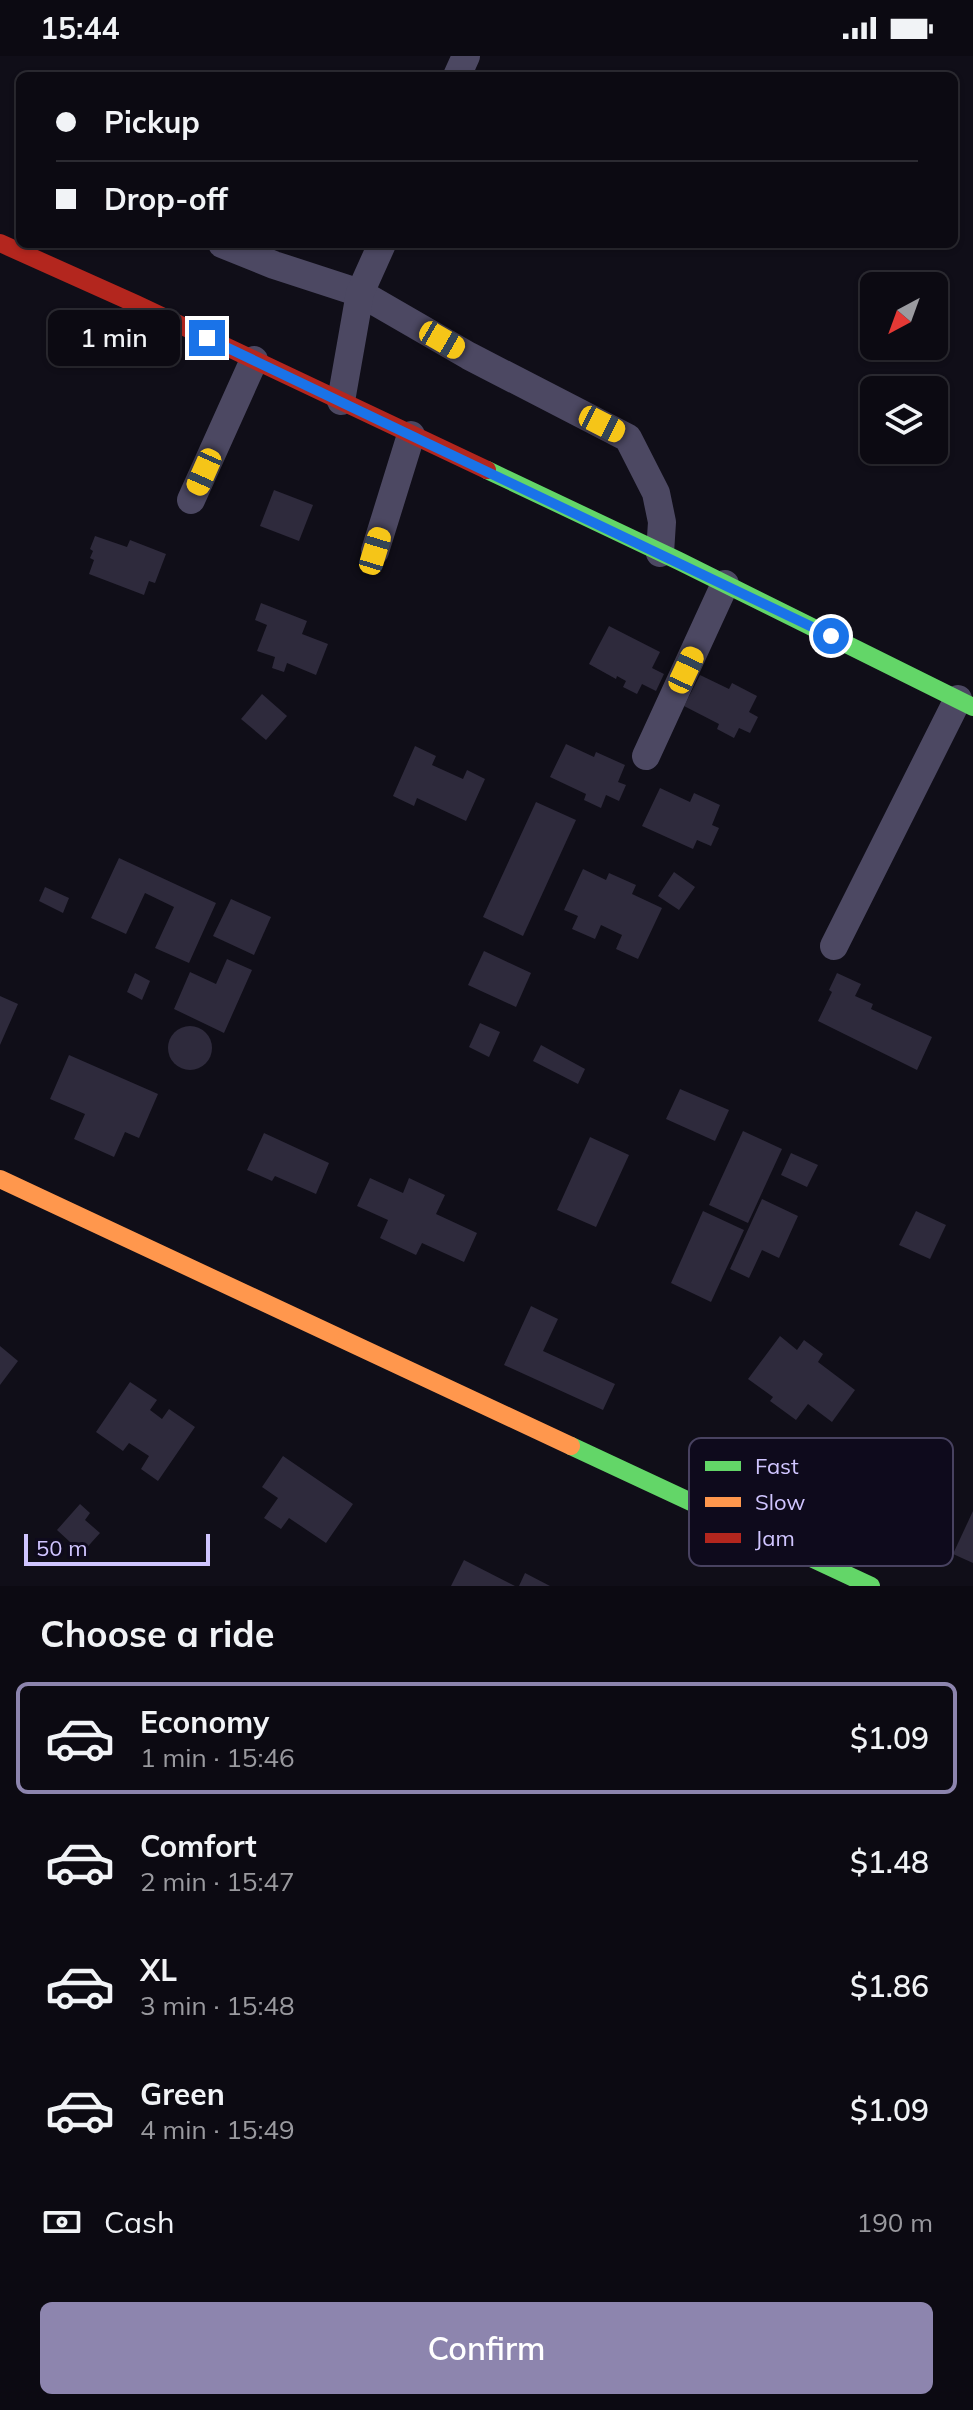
<!DOCTYPE html>
<html lang="en">
<head>
<meta charset="utf-8">
<style>
  body { margin:0; font-family:Mulish,sans-serif; background:#1a1820; color:#f1f3f6; height:100vh; display:flex; flex-direction:column; font-size:30px; white-space:nowrap }
  * { box-sizing:border-box; margin:0 }
  p { font-size:26px; color:#9a9a9f }
  .icon { flex:none; width:44px; height:44px; fill:none; stroke:currentColor; stroke-width:2; stroke-linecap:round; stroke-linejoin:round }
  .map { position:relative; height:1530px; overflow:hidden }
  .sheet { display:flex; flex-direction:column; background:#0c0a12; flex:1 }
  .sheet>* { flex:none }
  .guide { position:absolute; left:16px; top:16px; width:942px; height:176px; border-radius:12px; box-shadow:0 2px 6px #0004,0 0 0 2px #2c2b32; display:grid; align-content:center; height:176px; padding:0 40px; background:#0c0a12 }
  .needle { width:52px; rotate:221deg }
  .buttons { position:absolute; left:860px; top:216px; display:grid; gap:16px }
  .buttons a { display:grid; place-items:center; width:88px; height:88px; border-radius:12px; background:#0c0a12; box-shadow:0 2px 6px #0004,0 0 0 2px #2c2b32; font-size:40px }
  .scale { position:absolute; left:24px; bottom:20px; width:186px; box-sizing:border-box; padding-left:8px; border:4px solid #d0c5ff; border-top:0; font-size:22px; line-height:28px; white-space:nowrap; color:#d0c5ff; -webkit-text-stroke:6px #0e0a1c; paint-order:stroke }
  .end { position:absolute; width:36px; height:36px; margin:-18px; border:10px solid #1a73e8; background:#fff; box-shadow:0 0 0 4px #fff }
  .from { border-radius:50% }
  .bubble { position:absolute; height:56px; border-radius:12px; background:#0c0a12; box-shadow:0 2px 6px #0004,0 0 0 2px #2c2b32; font-size:26px; font-weight:600; line-height:56px; text-align:center }
  .car { position:absolute; width:24px; height:48px; margin:-24px -12px; border-radius:10px; box-shadow:0 0 6px 2px #0007; background:linear-gradient(#f5c518 24%,#345 0 40%,#f5c518 0 76%,#345 0 86%,#f5c518 0) }
  .guide b { display:flex; align-items:center; gap:28px; height:76px; font-size:30px }
  .guide b+b { border-top:2px solid #2c2b32 }
  .guide i { width:20px; height:20px; background:#f1f3f6 }
  ul { padding:0; list-style:none }
  li { display:flex; align-items:center; gap:24px; height:112px; margin:0 16px 12px; padding:0 24px; border:4px solid transparent; border-radius:12px }
  li div { flex:1 }
  li b { display:block; font-size:30px }
  li em { font-style:normal; font-weight:600 }
  li.active { border-color:#8d85ae }
  li>.icon { width:72px; height:72px; stroke-width:1.5 }
  h2 { padding:0 40px; font-size:36px; line-height:96px }
  .pay { display:flex; align-items:center; gap:20px; height:88px; padding:0 40px; font-size:30px }
  .pay p { margin-inline-start:auto }
  .cta { display:flex; gap:16px; margin-top:auto; padding:16px 40px }
  .cta a { flex:1; height:92px; border-radius:12px; background:#8d85ae; color:#fff; font-size:32px; font-weight:600; line-height:92px; text-align:center }
  .status { display:flex; justify-content:space-between; align-items:center; height:56px; padding:0 40px; background:#0c0a12; direction:ltr }
  .status svg { height:22px; fill:currentColor }
  .map>svg:first-child { display:block }
</style>
</head>
<body>
<div class="status"><b>15:44</b><svg viewBox="0 0 49 12"><path d="M0 12V9h3v3zM5 12V6h3v6zM10 12V3h3v9zM15 12V0h3v12zM26 1h20v11H26zM47 4h2v5h-2z"/></svg></div>
<div class="map">
<svg width="973" height="1530" viewBox="0 0 973 1530">
  <rect width="100%" height="100%" fill="#100e18"/>
  <g fill="#2e2a3c">
    <polygon points="274,434 313,449 299,485 260,470"/>
    <polygon points="95,480 127,491 130,484 166,498 155,527 149,525 144,539 89,518 94,504 90,502 93,495 90,493"/>
    <polygon points="261,547 307,565 302,578 328,588 316,619 287,607 284,616 272,612 275,601 257,595 267,569 255,564"/>
    <polygon points="609,570 660,596 652,612 664,618 656,635 642,628 637,638 623,631 626,625 617,620 616,623 589,608"/>
    <polygon points="700,619 729,633 732,627 757,640 749,656 758,661 750,677 739,672 734,682 717,673 719,668 684,650"/>
    <polygon points="262,638 287,660 266,684 241,663"/>
    <polygon points="566,688 594,701 596,696 625,709 618,726 626,729 619,745 606,739 601,752 584,744 586,738 550,721"/>
    <polygon points="415,690 436,700 432,709 463,723 467,714 485,723 466,765 417,742 414,750 393,740"/>
    <polygon points="660,732 690,746 694,737 720,749 712,769 719,772 711,790 697,784 693,793 642,770"/>
    <polygon points="536,746 576,764 523,880 483,861"/>
    <polygon points="119,802 216,847 189,907 155,892 174,851 145,837 126,878 91,862"/>
    <polygon points="583,813 606,824 609,817 636,829 632,838 662,852 638,903 616,893 622,879 601,869 595,883 572,873 578,860 564,854"/>
    <polygon points="674,816 695,831 679,854 658,840"/>
    <polygon points="45,831 69,842 63,857 39,845"/>
    <polygon points="231,843 271,861 254,899 213,880"/>
    <polygon points="484,895 531,917 516,951 468,929"/>
    <polygon points="227,903 252,914 224,977 174,953 190,916 216,928"/>
    <polygon points="135,917 150,925 142,944 127,936"/>
    <polygon points="837,917 861,928 855,940 873,948 871,953 932,981 917,1014 818,965 832,936 829,934"/>
    <polygon points="0,940 18,948 0,989"/>
    <polygon points="480,967 500,976 489,1001 469,991"/>
    <circle cx="190" cy="992" r="22"/>
    <polygon points="541,989 585,1013 578,1028 533,1005"/>
    <polygon points="69,999 158,1038 139,1082 125,1076 114,1101 74,1083 85,1058 50,1043"/>
    <polygon points="680,1033 729,1054 715,1085 666,1063"/>
    <polygon points="743,1075 782,1093 748,1167 709,1149"/>
    <polygon points="264,1077 329,1107 316,1138 275,1120 272,1125 247,1114"/>
    <polygon points="590,1081 629,1099 596,1171 557,1154"/>
    <polygon points="791,1097 818,1109 807,1131 781,1119"/>
    <polygon points="370,1122 403,1137 409,1122 445,1139 436,1158 477,1177 464,1206 422,1187 416,1199 380,1182 388,1164 357,1150"/>
    <polygon points="762,1143 798,1160 779,1202 762,1194 749,1222 730,1213"/>
    <polygon points="703,1155 744,1174 711,1246 671,1227"/>
    <polygon points="916,1155 946,1169 930,1203 899,1189"/>
    <polygon points="531,1250 558,1263 543,1295 615,1328 603,1354 504,1309"/>
    <polygon points="780,1280 797,1294 804,1284 823,1298 818,1306 855,1334 832,1366 808,1348 796,1364 770,1345 773,1341 748,1323"/>
    <polygon points="0,1290 18,1305 0,1329"/>
    <polygon points="130,1326 157,1344 150,1354 162,1363 169,1353 195,1371 158,1425 141,1413 149,1400 129,1387 123,1395 96,1376"/>
    <polygon points="283,1400 353,1448 326,1487 289,1462 281,1473 264,1462 278,1442 262,1431"/>
    <polygon points="80,1448 90,1457 85,1464 100,1477 82,1497 57,1474"/>
    <polygon points="973,1455 973,1507 953,1498"/>
    <polygon points="464,1504 515,1530 451,1530"/>
    <polygon points="525,1517 550,1530 519,1530"/>
  </g>
  <g fill="none" stroke-linecap="round" stroke-linejoin="round">
    <g stroke="#4c4862" stroke-width="28">
      <polyline points="457,20 466,0"/>
      <polyline points="222,188 274,209 360,237 469,300 628,382 656,437 662,466 660,497"/>
      <polyline points="341,345 360,237 382,188"/>
      <polyline points="191,444 254,304"/>
      <polyline points="375,495 411,379"/>
      <polyline points="646,700 725,528"/>
      <polyline points="834,890 958,643"/>
    </g>
    <g stroke="#63d668" stroke-width="18">
      <polyline points="487,414 679,505 973,651"/>
      <polyline points="571,1390 871,1530"/>
    </g>
    <polyline stroke="#ff974d" stroke-width="18" points="0,1123 571,1390"/>
    <polyline stroke="#b3261e" stroke-width="18" points="0,187 136,248 487,414"/>
  </g>
  <g fill="none" stroke-linecap="round" stroke-linejoin="round">
    <polyline stroke="#1a73e8" stroke-width="10" points="207,282 831,580"/>
  </g>
  <rect x="689" y="1382" width="264" height="128" rx="12" fill="#0e0a1c" stroke="#484260" stroke-width="2"/>
  <rect x="705" y="1405" width="36" height="10" fill="#63d668"/>
  <rect x="705" y="1441" width="36" height="10" fill="#ff974d"/>
  <rect x="705" y="1477" width="36" height="10" fill="#b3261e"/>
  <g font-size="22" fill="#d0c5ff">
    <text x="755" y="1418">Fast</text>
    <text x="755" y="1454">Slow</text>
    <text x="755" y="1490">Jam</text>
  </g>
</svg>
<div class="buttons">
<a><svg class="needle" viewBox="-14 -14 28 28"><path d="M0-13l5 13h-10z" fill="#e53935"/><path d="M0 13l5-13h-10z" fill="#9a9a9f"/></svg></a>
<a><svg class="icon" aria-label="layers" viewBox="0 0 24 24"><path d="M12 4l9 5-9 5-9-5zM3 14l9 5 9-5"/></svg></a>
</div>
<div class="scale">50 m</div>
<i class="end from" style="left:831px;top:580px"></i>
<i class="end" style="left:207px;top:282px"></i>
<div class="bubble" style="left:48px;top:254px;width:132px">1 min</div>
<i class="car" style="left:442px;top:284px;rotate:120deg"></i>
<i class="car" style="left:602px;top:368px;rotate:117deg"></i>
<i class="car" style="left:204px;top:416px;rotate:204deg"></i>
<i class="car" style="left:375px;top:495px;rotate:17deg"></i>
<i class="car" style="left:686px;top:614px;rotate:25deg"></i>
<div class="guide">
<b><i class="from"></i>Pickup</b>
<b><i></i>Drop-off</b>
</div>
</div>
<section class="sheet">
<h2>Choose a ride</h2>
<ul>
<li class="active"><svg class="icon" aria-label="car" viewBox="0 0 24 24"><path d="M5 17H2v-5l4-1 3-4h7l3 4 3 1v5h-3M9 17h6M6 11h13"/><circle cx="7" cy="17" r="2"/><circle cx="17" cy="17" r="2"/></svg><div><b>Economy</b><p>1 min · 15:46</p></div><em>$1.09</em></li>
<li><svg class="icon" aria-label="car" viewBox="0 0 24 24"><path d="M5 17H2v-5l4-1 3-4h7l3 4 3 1v5h-3M9 17h6M6 11h13"/><circle cx="7" cy="17" r="2"/><circle cx="17" cy="17" r="2"/></svg><div><b>Comfort</b><p>2 min · 15:47</p></div><em>$1.48</em></li>
<li><svg class="icon" aria-label="car" viewBox="0 0 24 24"><path d="M5 17H2v-5l4-1 3-4h7l3 4 3 1v5h-3M9 17h6M6 11h13"/><circle cx="7" cy="17" r="2"/><circle cx="17" cy="17" r="2"/></svg><div><b>XL</b><p>3 min · 15:48</p></div><em>$1.86</em></li>
<li><svg class="icon" aria-label="car" viewBox="0 0 24 24"><path d="M5 17H2v-5l4-1 3-4h7l3 4 3 1v5h-3M9 17h6M6 11h13"/><circle cx="7" cy="17" r="2"/><circle cx="17" cy="17" r="2"/></svg><div><b>Green</b><p>4 min · 15:49</p></div><em>$1.09</em></li>
</ul>
<div class="pay"><svg class="icon" aria-label="cash" viewBox="0 0 24 24"><path d="M3 7h18v10H3z"/><circle cx="12" cy="12" r="2"/></svg>Cash<p>190 m</p></div>
<div class="cta"><a>Confirm</a></div>
</section>
</body>
</html>
